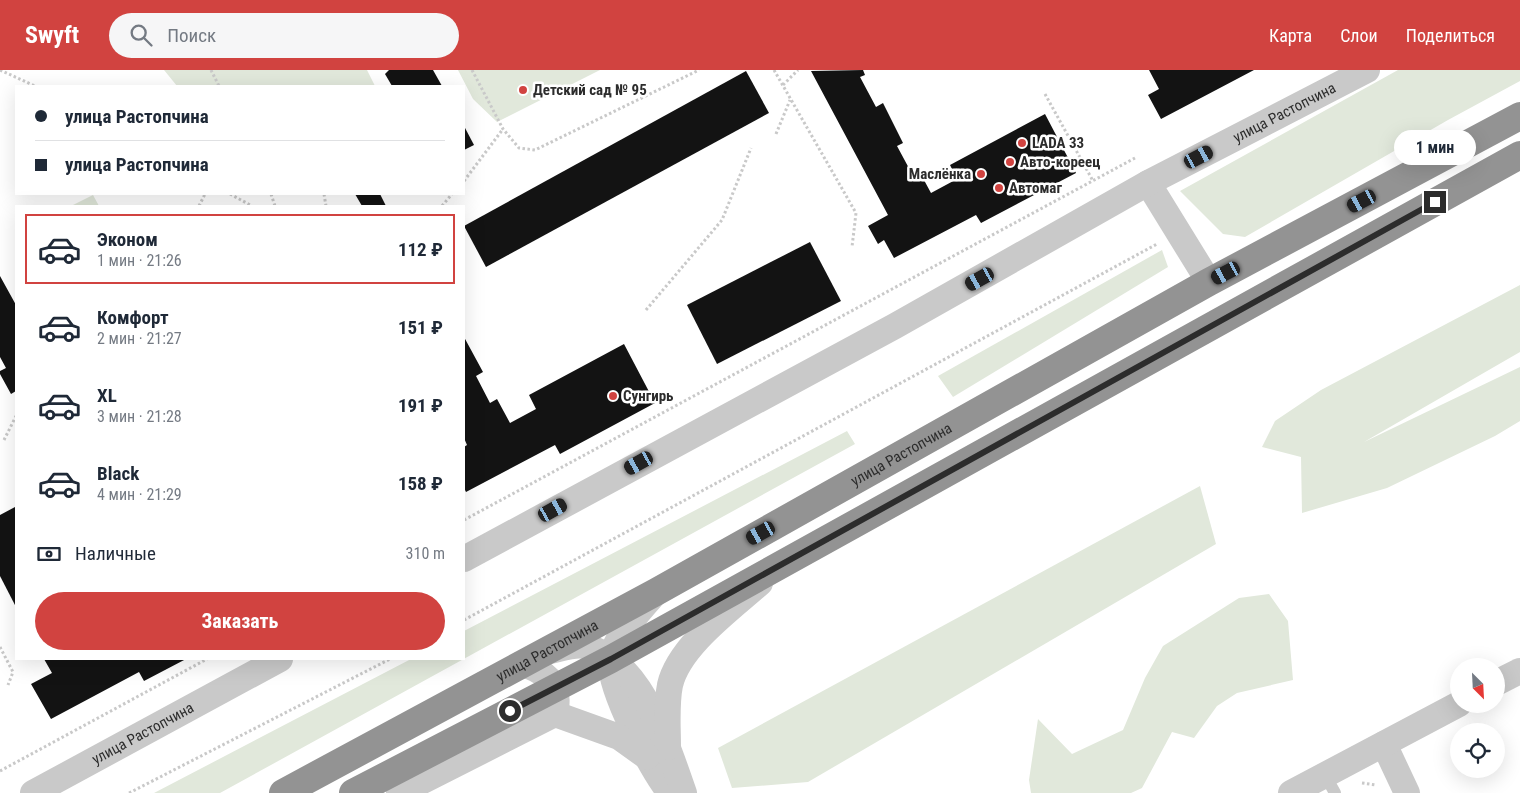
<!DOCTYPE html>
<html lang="ru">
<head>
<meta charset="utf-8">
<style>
  body { margin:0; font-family:"Roboto Condensed",sans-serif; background:#f6f6f7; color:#1f2937; height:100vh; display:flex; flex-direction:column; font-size:19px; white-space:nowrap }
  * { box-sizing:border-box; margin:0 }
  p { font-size:16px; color:#747a83 }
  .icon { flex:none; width:28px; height:28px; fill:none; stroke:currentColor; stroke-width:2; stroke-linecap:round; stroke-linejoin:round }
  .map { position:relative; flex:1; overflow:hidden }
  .drawer { position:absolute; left:15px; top:135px; width:450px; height:455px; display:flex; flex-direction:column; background:#fff; border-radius:0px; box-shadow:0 5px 20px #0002 }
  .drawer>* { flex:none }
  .top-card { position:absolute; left:15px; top:15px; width:450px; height:110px; border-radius:0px; box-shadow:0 5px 20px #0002; display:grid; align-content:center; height:110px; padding:0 20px; background:#fff }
  .needle { width:32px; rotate:156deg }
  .tools { position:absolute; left:1450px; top:588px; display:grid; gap:10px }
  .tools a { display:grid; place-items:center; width:55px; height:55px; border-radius:50%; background:#fff; box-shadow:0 5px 20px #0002; font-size:25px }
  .end { position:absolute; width:22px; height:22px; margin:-11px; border:6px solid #2c2c2c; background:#fff; box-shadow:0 0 0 2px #fff }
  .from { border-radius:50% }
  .bubble { position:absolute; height:35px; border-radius:18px; background:#fff; box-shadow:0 5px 20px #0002; font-size:16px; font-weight:700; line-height:35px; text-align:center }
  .car { position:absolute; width:15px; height:30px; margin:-15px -8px; border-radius:6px; box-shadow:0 0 4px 1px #0007; background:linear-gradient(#222 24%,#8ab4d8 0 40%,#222 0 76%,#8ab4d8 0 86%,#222 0) }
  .top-card b { display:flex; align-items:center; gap:18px; height:48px; font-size:19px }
  .top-card b+b { border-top:1px solid #e0e1e3 }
  .top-card i { width:12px; height:12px; background:#1f2937 }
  ul { padding:9px 0 0; list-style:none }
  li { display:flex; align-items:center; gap:15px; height:70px; margin:0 10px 8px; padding:0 10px; border:2px solid transparent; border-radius:0px }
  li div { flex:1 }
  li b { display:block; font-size:19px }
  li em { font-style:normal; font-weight:700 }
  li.selected { border-color:#d14340 }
  li>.icon { width:45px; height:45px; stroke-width:1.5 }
  .pay { display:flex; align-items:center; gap:12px; height:55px; padding:0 20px; font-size:19px }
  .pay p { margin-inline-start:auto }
  .primary-button { display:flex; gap:10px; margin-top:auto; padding:10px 20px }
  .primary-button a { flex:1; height:58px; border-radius:30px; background:#d14340; color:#fff; font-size:20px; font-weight:700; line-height:58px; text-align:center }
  header { display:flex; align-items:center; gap:30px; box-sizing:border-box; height:70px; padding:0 25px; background:#d14340; color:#fff }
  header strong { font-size:24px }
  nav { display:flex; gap:28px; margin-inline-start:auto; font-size:18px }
  .search { width:350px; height:45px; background:#f6f6f7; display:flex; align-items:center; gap:12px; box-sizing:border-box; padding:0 18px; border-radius:28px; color:#747a83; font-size:19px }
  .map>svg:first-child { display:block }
</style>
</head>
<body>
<header>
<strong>Swyft</strong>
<div class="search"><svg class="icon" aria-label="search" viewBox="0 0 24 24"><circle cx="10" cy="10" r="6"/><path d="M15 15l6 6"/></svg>Поиск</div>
<nav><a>Карта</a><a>Слои</a><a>Поделиться</a></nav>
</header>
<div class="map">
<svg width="1520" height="723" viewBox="0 0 1520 723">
  <rect width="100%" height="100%" fill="#fff"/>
  <g fill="#e1e8db">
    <polygon points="164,0 367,0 375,16 177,16"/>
    <polygon points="458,0 600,0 497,52 473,29"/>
    <polygon points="1398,0 1520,0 1520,11 1448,50 1245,167 1223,164 1180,121"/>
    <polygon points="93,125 99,136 71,136"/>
    <polygon points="1162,180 1168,197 953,327 938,306"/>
    <polygon points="1520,215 1520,282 1364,372 1520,297 1520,351 1495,366 1387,418 1302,443 1301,387 1262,377 1275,351 1321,320"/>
    <polygon points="847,361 855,374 220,723 154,723 411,589 464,589 464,561"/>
    <polygon points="1200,416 1216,474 808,712 732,718 718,678"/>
    <polygon points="1269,524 1288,551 1293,610 1237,623 1217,636 1194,668 1172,662 1142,718 1131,723 1031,723 1029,710 1038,649 1072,684 1123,660 1145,608 1163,576 1239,528"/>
  </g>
  <g fill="#131313">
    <polygon points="389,0 433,0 442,16 392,16 385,4"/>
    <polygon points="863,0 865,5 860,7 876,37 883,33 903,73 897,76 911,102 918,99 931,123 957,109 950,95 1045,44 1076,103 981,153 976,145 894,188 884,170 878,174 868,156 888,145 811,1"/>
    <polygon points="1149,0 1254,0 1161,49 1148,25 1159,19"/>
    <polygon points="746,1 769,43 486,197 464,156"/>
    <polygon points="464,56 474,75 464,80"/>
    <polygon points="355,124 380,124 386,136 362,136"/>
    <polygon points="810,172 841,231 717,294 687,235"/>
    <polygon points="0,206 16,235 16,321 11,324 0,304 0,301 6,298 0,287"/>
    <polygon points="464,267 483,302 476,306 490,333 497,329 510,353 536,339 529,325 624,274 655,333 560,384 555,375 466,422 464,418 464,377 467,375 464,368"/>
    <polygon points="15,437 16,439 16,537 0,506 0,445"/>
    <polygon points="44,589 186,589 144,611 139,602 51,649 31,614 52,603"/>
  </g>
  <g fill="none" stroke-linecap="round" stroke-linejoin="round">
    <g stroke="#c9c9c9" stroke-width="3" stroke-dasharray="2.5 2.5" stroke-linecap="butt">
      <polyline points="0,0 35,16"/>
      <polyline points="211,0 219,16"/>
      <polyline points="472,0 503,59 519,78 535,80 699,0"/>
      <polyline points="774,0 856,143 852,177"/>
      <polyline points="783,15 798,0"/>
      <polyline points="1045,24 1093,111"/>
      <polyline points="776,64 790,30"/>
      <polyline points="464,111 503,59"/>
      <polyline points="230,124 252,136"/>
      <polyline points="271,124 275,136"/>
      <polyline points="324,124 326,136"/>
      <polyline points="199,136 205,124"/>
      <polyline points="442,136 452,124"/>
      <polyline points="646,240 722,150 751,78"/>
      <polyline points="4,370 16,346"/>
      <polyline points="464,450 1135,88"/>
      <polyline points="464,550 1157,174"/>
      <polyline points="0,577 13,602 8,615"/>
      <polyline points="0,701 207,589"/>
      <polyline points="1362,713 1376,715"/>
      <polyline points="129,723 390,589"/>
    </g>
    <polyline stroke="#c9c9c9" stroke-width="12" points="1325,705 1335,723"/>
    <g stroke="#c9c9c9" stroke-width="26">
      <polyline points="1148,113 1209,212"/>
      <path id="s1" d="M464,489L895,256L1148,113L1367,0"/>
      <path d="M655,523C642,539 613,568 611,590C608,618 652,700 670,723"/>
      <path d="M550,581C560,579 575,574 584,576C641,589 667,675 684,723"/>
      <path d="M521,594C544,600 560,613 556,638"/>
      <polyline points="1496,613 1520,601"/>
      <polyline points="1384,674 1407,723"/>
      <path d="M668,677C668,657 666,635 670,615C679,576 731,539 760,513"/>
      <path id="s2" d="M33,723L280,589"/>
      <polyline points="399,723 555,644 619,667 647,687"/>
      <polyline points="1291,723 1459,634"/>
    </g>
    <g stroke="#939393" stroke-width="28">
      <path id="s3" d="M283,723L656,522L1209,212L1520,46"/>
      <polyline points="353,723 611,589 1520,85"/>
    </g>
  </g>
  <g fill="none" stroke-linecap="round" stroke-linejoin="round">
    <polyline stroke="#2c2c2c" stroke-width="6" points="510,641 611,589 1435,132"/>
  </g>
  <g fill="#d14340" stroke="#fff" stroke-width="2">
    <circle cx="523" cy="20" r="5"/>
    <circle cx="1022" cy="73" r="5"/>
    <circle cx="1010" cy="92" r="5"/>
    <circle cx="981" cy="104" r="5"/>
    <circle cx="999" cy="118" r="5"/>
    <circle cx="613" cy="326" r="5"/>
  </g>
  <g text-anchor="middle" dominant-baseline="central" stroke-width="5" stroke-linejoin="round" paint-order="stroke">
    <g font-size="15" font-weight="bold" fill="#2c2c2c" stroke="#fff" text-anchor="start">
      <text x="533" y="20">Детский сад № 95</text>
      <text x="1032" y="73">LADA 33</text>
      <text x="1020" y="92">Авто-кореец</text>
      <text x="971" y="104" text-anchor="end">Маслёнка</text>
      <text x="1009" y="118">Автомаг</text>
      <text x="623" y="326">Сунгирь</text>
    </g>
    <g font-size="15" fill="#2c2c2c" stroke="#fff">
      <text stroke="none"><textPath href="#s1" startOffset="934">улица Растопчина</textPath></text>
      <text stroke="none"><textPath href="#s3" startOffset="705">улица Растопчина</textPath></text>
      <text stroke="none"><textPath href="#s3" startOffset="300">улица Растопчина</textPath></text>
      <text stroke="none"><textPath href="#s2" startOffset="125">улица Растопчина</textPath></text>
    </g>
  </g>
</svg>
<div class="tools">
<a><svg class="needle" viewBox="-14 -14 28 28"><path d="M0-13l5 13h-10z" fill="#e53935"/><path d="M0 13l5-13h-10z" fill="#747a83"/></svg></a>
<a><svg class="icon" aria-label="locate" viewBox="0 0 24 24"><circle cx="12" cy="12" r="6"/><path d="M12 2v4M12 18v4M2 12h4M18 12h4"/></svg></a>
</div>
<i class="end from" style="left:510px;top:641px"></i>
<i class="end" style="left:1435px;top:132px"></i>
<div class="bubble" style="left:1394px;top:60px;width:82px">1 мин</div>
<i class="car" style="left:1199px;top:87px;rotate:62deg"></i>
<i class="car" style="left:1362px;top:131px;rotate:242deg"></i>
<i class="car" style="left:1226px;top:203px;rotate:242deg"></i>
<i class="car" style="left:980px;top:209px;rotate:241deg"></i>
<i class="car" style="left:639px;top:393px;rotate:241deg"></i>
<i class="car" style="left:553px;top:440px;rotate:61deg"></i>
<i class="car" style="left:761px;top:463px;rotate:241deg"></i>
<div class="top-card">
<b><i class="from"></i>улица Растопчина</b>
<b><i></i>улица Растопчина</b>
</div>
<section class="drawer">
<ul>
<li class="selected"><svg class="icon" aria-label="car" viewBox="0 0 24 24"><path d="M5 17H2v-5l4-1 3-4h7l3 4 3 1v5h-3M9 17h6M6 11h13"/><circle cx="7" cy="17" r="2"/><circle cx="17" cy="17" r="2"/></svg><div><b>Эконом</b><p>1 мин · 21:26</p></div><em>112 ₽</em></li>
<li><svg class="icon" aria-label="car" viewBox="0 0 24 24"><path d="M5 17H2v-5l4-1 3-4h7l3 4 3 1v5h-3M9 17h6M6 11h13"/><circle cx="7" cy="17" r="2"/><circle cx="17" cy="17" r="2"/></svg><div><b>Комфорт</b><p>2 мин · 21:27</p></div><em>151 ₽</em></li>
<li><svg class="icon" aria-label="car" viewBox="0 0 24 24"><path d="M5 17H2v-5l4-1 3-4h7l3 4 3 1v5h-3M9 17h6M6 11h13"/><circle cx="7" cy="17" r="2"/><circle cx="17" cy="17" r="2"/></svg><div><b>XL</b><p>3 мин · 21:28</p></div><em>191 ₽</em></li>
<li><svg class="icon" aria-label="car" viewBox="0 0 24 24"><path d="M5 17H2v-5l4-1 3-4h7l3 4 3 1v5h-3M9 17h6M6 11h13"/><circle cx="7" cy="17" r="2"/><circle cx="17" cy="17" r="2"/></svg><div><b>Black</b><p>4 мин · 21:29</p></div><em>158 ₽</em></li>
</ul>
<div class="pay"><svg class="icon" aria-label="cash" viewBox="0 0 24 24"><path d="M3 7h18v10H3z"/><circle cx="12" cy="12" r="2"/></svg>Наличные<p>310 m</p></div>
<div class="primary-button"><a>Заказать</a></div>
</section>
</div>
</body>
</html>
